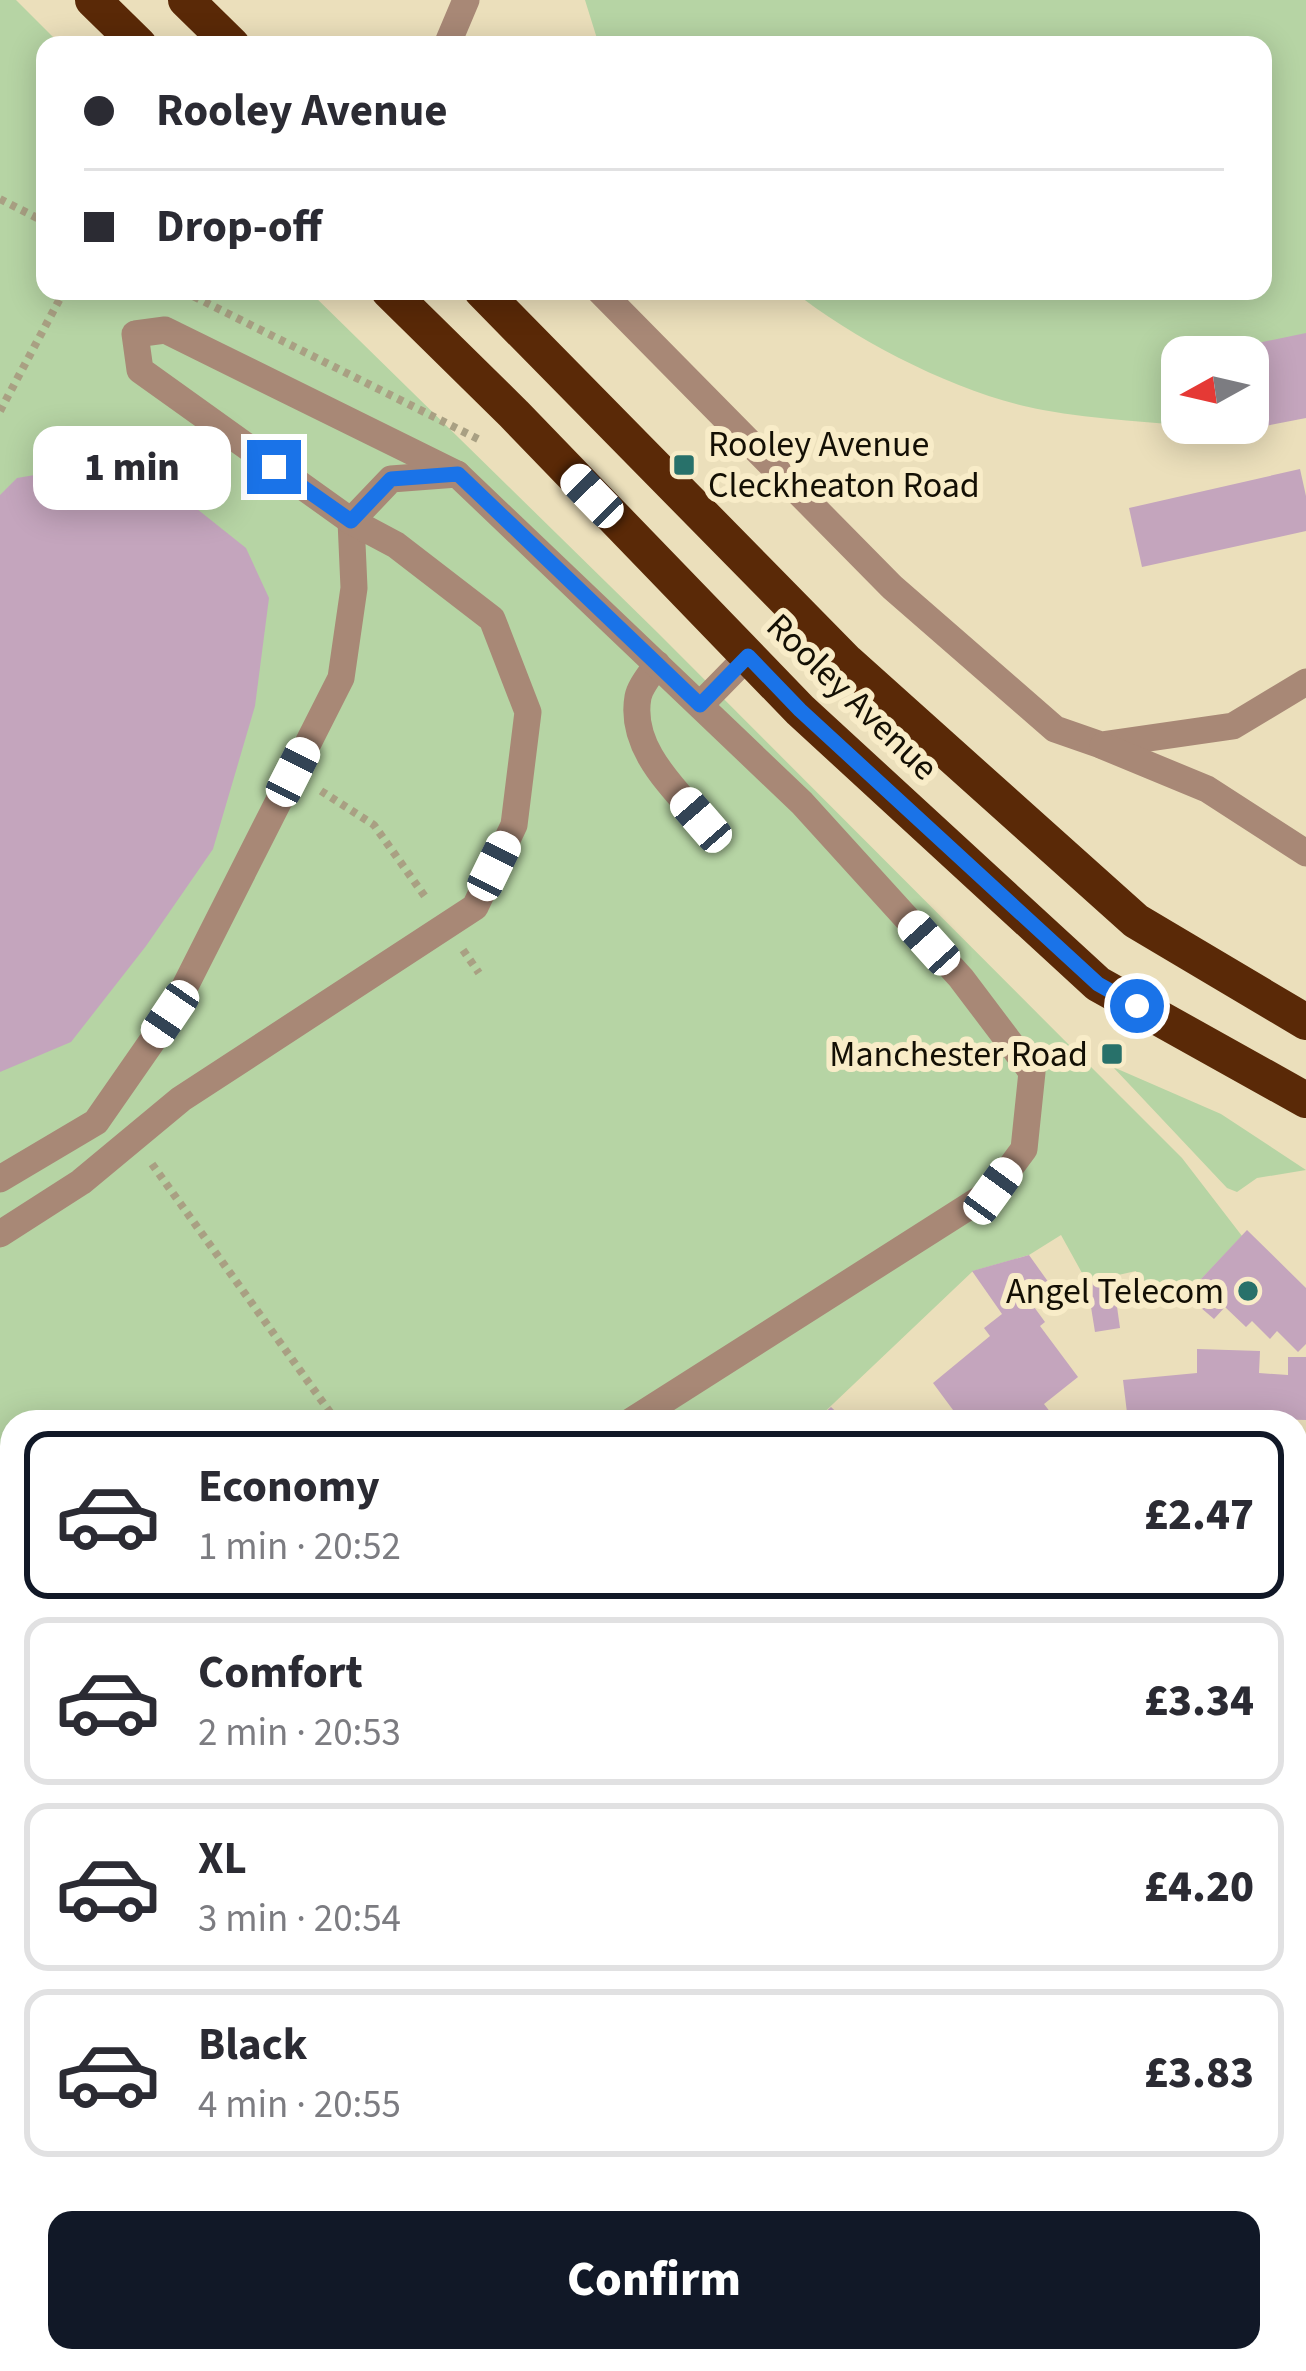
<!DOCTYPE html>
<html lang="en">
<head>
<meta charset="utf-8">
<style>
  body { margin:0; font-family:"Source Sans 3",sans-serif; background:#f7f7f7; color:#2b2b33; height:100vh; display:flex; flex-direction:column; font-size:45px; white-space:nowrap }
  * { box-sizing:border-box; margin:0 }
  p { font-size:39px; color:#7c7c81 }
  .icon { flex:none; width:66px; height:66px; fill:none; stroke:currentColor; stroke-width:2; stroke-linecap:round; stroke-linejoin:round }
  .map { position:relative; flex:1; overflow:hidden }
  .panel { position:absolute; left:0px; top:1410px; width:1308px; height:963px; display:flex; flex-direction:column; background:#fff; border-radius:36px 36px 0 0; box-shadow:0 6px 30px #0003 }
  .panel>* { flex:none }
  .top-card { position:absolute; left:36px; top:36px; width:1236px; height:264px; border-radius:24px; box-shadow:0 6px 30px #0003; display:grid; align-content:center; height:264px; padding:0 48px; background:#fff }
  .needle { width:78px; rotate:262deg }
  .fabs { position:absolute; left:1161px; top:336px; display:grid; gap:24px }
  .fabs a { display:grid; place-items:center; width:108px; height:108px; border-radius:24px; background:#fff; box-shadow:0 6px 30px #0003; font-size:60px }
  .end { position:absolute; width:54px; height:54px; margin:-27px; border:15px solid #1a73e8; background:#fff; box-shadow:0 0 0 6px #fff }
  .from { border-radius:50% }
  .bubble { position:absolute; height:84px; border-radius:24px; background:#fff; box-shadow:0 6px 30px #0003; font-size:39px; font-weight:800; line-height:84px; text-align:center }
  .car { position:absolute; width:36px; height:72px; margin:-36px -18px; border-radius:15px; box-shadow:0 0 9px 3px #0007; background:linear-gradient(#fff 24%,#345 0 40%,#fff 0 76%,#345 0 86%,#fff 0) }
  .top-card b { display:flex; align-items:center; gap:42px; height:114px; font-size:45px }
  .top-card b+b { border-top:3px solid #e1e1e2 }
  .top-card i { width:30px; height:30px; background:#2b2b33 }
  ul { padding:21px 0 0; list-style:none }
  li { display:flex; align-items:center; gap:36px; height:168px; margin:0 24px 18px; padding:0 24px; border:6px solid #e1e1e2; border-radius:24px }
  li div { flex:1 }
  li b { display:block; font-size:45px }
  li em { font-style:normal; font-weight:800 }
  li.selected { border-color:#111827 }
  li>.icon { width:108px; height:108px; stroke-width:1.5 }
  .cta { display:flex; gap:24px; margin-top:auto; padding:24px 48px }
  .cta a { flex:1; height:138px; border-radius:24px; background:#111827; color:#fff; font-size:48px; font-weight:800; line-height:138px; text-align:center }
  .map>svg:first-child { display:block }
</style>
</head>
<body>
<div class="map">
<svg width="1306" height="2371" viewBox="0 0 1306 2371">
  <rect width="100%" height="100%" fill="#ebdfbb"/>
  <g fill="#b6d4a4">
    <polygon points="0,0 16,0 61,45 45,45 45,291 309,291 658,633 1122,1098 1182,1158 1242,1236 1186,1295 1147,1302 1136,1271 1087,1282 1061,1235 1029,1255 973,1271 814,1422 12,1422 12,1876 0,1882"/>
    <path d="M585,0H1306V385L1248,357H1182V423H1222L1210,428C1155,422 1098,420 1043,410C963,396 857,342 793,291H1263V45H599Z"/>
    <polygon points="1113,1067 1221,1114 1306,1170 1257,1178 1237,1192 1227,1188"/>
    <polygon points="660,2361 895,2361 886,2371 654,2371"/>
  </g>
  <g fill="#c4a5bd">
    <polygon points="1306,333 1306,418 1224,434 1222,423 1248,423 1248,357 1210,357 1209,353"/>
    <polygon points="100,464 182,497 246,548 269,598 255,706 213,849 146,946 71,1042 0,1072 0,495 17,478"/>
    <polygon points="1300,469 1306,496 1306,531 1142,567 1129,508"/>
    <polygon points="1247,1230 1306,1288 1306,1344 1298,1352 1277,1331 1270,1339 1252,1321 1246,1327 1225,1307 1214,1319 1186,1295"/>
    <polygon points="1029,1255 1049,1283 1029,1300 1045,1322 1040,1326 1078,1377 1044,1404 1058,1422 937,1422 953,1410 933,1383 990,1336 984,1328 1002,1314 972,1271"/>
    <polygon points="1113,1278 1120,1328 1095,1332 1087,1282"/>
    <polygon points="1197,1349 1260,1351 1259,1373 1288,1375 1288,1357 1306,1357 1306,1420 1198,1417 1198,1413 1128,1421 1123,1380 1197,1373"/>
    <polygon points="831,1407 847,1422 814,1422"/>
    <polygon points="1306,2079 1306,2120 1296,2116 1296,2103"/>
    <polygon points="1296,2129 1306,2133 1306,2248 1296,2257"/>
    <polygon points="12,2262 12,2351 0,2356 0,2267"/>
    <polygon points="225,2361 309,2361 286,2371 229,2371"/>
    <polygon points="496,2361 511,2361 516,2371 489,2371 486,2365"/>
    <polygon points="562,2361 600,2361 605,2371 540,2371"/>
    <polygon points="1003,2361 1050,2361 1045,2371 998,2371"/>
  </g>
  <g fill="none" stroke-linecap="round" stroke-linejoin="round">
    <g stroke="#a9a083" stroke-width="8" stroke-dasharray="6 6" stroke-linecap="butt">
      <polyline points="0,199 45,222"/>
      <polyline points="183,291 482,441"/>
      <polyline points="0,411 64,291"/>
      <polyline points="321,791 374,825 426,898"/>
      <polyline points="463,950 479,973"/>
      <polyline points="152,1164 337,1422"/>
      <polyline points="0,2204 12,2208"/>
      <polyline points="1296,2268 1306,2261"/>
      <polyline points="520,2361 525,2371"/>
      <polyline points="1182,2361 1195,2371"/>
    </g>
    <g stroke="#a88876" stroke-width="27">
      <polyline points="447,45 466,0"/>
      <polyline points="600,291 892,587 1055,729 1101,745 1233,726 1306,682"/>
      <path d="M657,664C651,674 640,686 638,697C629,747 672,786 701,820"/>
      <polyline points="700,705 748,656"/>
      <polyline points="1103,746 1207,789 1306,853"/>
      <polyline points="0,1179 96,1122 171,1014 341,678 354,588 351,521 391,479 457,474"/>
      <polyline points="0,1234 81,1182 181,1099 475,907 514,825 528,712 492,619 396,545 351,521 140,370 135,334 165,330 457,474 802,803 961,978 1032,1072 1024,1149 993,1191 630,1422"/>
      <polyline points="0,1823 12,1815"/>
    </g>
    <g stroke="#a88876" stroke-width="30">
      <polyline points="1296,1479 1306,1488"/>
      <polyline points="1296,1985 1306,1961"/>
      <polyline points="139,2361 142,2371"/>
      <polyline points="383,2371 397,2361"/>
      <polyline points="1133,2371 1139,2361"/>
    </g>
    <g stroke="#753e1d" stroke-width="30">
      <polyline points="1296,1530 1306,1529"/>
      <polyline points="1296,1592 1306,1592"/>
      <polyline points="1296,1643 1306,1642"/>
      <polyline points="1296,1704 1306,1703"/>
      <polyline points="0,1942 12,1935"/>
      <polyline points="0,1977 12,1973"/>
      <polyline points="0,2081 12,2075"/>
    </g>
    <g stroke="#5a2907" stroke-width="36">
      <polyline points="93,0 139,45"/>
      <polyline points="186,0 232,45"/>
      <polyline points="389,291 514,414 800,710 1098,984 1306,1100"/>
      <polyline points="482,291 847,662 1136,921 1306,1022"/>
    </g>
  </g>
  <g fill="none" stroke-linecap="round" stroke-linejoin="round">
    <polyline stroke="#1a73e8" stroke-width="15" points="274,467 351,521 391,479 458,474 700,705 748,656 800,710 1098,984 1137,1006"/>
  </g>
  <g fill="#28716a" stroke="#f8ecc8" stroke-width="4.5">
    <rect x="672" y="453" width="24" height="24" rx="6"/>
    <rect x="1100" y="1042" width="24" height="24" rx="6"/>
    <circle cx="1248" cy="1291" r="12"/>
  </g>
  <g text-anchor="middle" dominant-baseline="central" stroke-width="12" stroke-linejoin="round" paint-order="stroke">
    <g font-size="36" fill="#130f04" stroke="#f8ecc8" text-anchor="end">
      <text x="708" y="444" text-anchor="start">Rooley Avenue<tspan x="708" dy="41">Cleckheaton Road</tspan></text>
      <text x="1088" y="1054">Manchester Road</text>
      <text x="1224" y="1291">Angel Telecom</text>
    </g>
    <g font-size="36" fill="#130f04" stroke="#f8ecc8">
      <text transform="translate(852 697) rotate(44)">Rooley Avenue</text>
    </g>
  </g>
</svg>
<div class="fabs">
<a><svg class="needle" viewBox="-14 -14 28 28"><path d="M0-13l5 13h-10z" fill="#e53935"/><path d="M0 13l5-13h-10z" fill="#7c7c81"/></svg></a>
</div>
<i class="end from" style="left:1137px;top:1006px"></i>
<i class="end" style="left:274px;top:467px"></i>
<div class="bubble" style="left:33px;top:426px;width:198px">1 min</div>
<i class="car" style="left:592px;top:496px;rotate:316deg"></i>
<i class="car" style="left:293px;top:772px;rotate:27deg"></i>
<i class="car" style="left:701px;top:820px;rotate:319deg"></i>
<i class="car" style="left:494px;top:866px;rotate:26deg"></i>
<i class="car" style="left:929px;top:943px;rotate:318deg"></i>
<i class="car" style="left:170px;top:1014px;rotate:214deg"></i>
<i class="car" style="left:993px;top:1191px;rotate:36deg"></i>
<div class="top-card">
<b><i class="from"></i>Rooley Avenue</b>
<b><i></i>Drop-off</b>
</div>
<section class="panel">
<ul>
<li class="selected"><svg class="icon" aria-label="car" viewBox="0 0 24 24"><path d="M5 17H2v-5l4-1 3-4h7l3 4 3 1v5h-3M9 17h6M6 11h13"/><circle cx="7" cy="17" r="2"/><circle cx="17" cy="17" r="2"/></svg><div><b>Economy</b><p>1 min · 20:52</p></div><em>£2.47</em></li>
<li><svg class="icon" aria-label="car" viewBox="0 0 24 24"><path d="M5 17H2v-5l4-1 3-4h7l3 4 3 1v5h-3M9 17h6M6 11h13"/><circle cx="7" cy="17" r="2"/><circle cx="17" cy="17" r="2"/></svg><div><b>Comfort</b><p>2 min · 20:53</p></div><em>£3.34</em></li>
<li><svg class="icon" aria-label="car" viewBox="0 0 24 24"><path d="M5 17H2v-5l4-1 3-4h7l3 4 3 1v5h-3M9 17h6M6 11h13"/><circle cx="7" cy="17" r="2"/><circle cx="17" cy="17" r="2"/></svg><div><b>XL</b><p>3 min · 20:54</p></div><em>£4.20</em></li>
<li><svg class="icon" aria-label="car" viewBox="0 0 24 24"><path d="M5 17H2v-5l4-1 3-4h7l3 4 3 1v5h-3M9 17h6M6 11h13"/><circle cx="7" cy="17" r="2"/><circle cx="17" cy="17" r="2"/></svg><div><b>Black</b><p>4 min · 20:55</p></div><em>£3.83</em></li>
</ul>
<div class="cta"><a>Confirm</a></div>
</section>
</div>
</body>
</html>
